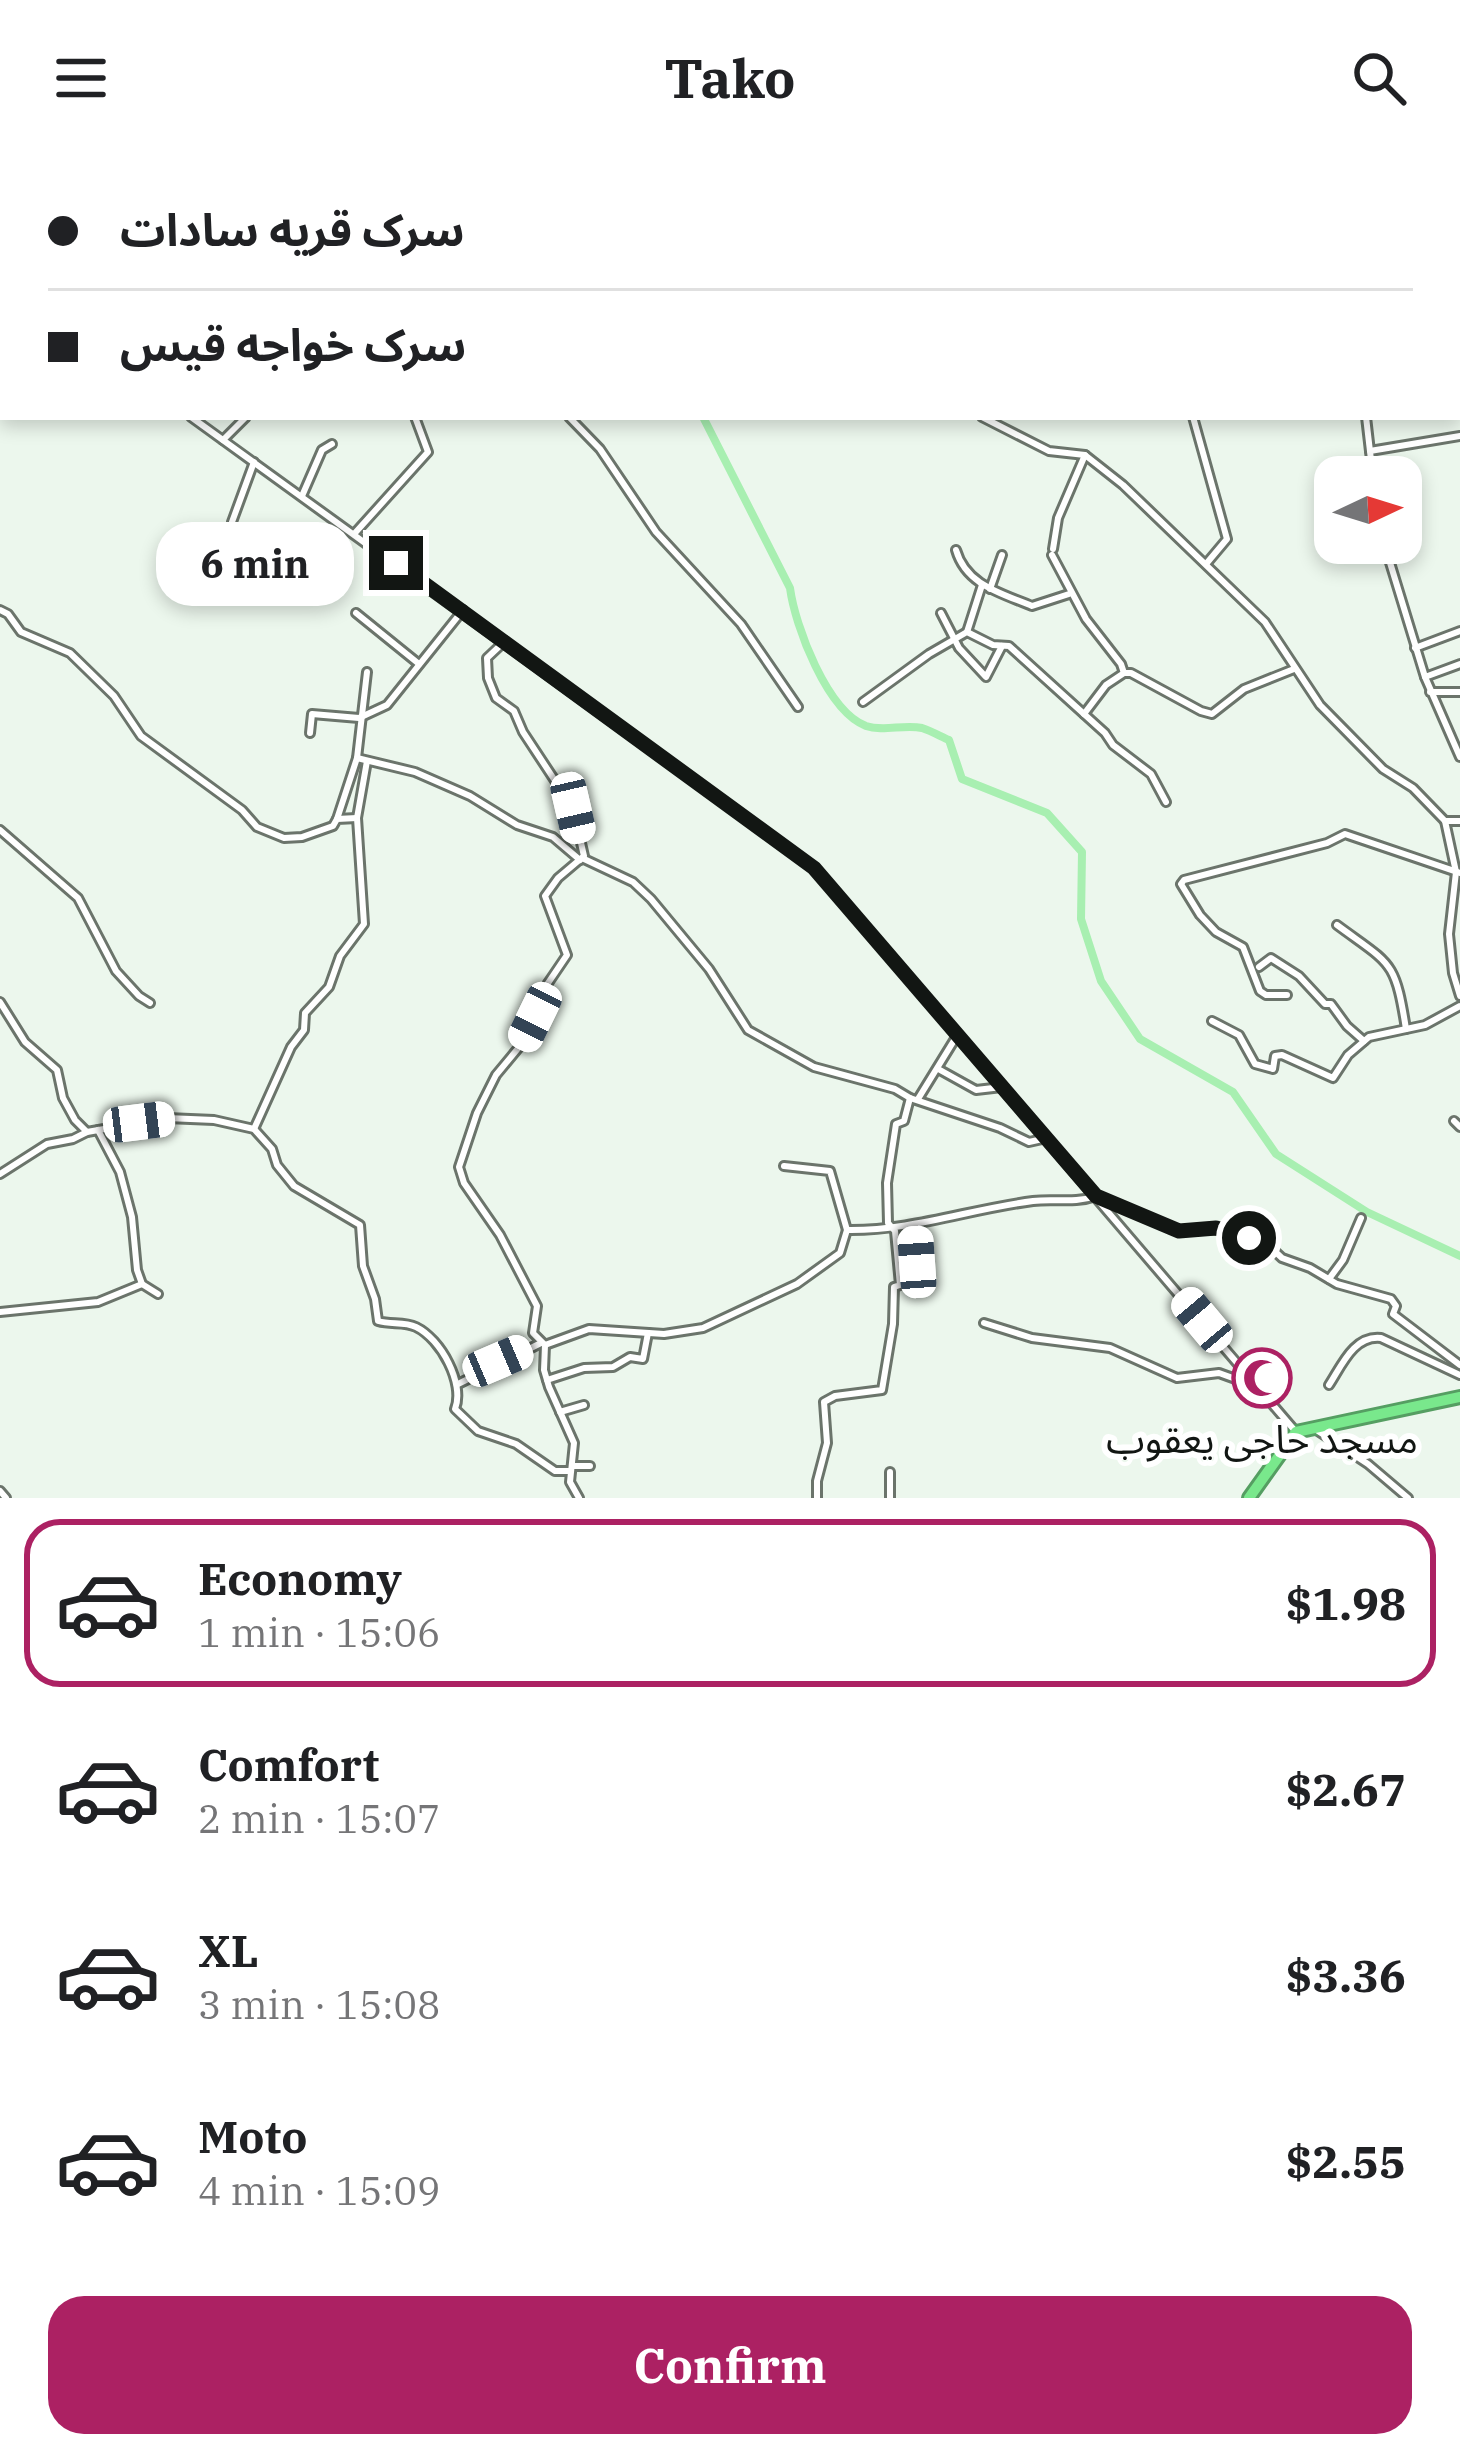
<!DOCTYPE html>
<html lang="en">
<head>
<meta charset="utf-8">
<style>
  body { margin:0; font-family:"IBM Plex Serif","Noto Sans Arabic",serif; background:#f6f6f6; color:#202124; height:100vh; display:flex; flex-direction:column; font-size:45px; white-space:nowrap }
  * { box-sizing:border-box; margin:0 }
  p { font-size:39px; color:#757577 }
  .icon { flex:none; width:66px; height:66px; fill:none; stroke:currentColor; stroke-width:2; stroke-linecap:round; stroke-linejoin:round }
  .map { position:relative; height:1342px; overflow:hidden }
  .panel { display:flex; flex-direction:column; background:#fff; flex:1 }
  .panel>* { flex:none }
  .top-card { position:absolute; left:0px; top:0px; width:1461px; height:264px; box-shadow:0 6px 18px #0003; display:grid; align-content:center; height:264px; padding:0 48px; background:#fff }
  .needle { width:78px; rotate:86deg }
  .controls { position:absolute; left:1314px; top:300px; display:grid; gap:24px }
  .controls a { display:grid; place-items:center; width:108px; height:108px; border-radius:24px; background:#fff; box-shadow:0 6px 18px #0003; font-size:60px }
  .end { position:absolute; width:54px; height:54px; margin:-27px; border:15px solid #121613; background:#fff; box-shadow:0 0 0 6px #fff }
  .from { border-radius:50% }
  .bubble { position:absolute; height:84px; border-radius:36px; background:#fff; box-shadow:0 6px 18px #0003; font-size:39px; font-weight:700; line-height:84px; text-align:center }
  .car { position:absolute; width:36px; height:72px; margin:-36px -18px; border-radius:15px; box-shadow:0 0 9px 3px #0007; background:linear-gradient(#fff 24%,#345 0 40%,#fff 0 76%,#345 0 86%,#fff 0) }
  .top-card b { display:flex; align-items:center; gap:42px; height:114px; font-size:45px }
  .top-card b+b { border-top:3px solid #e0e0e0 }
  .top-card i { width:30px; height:30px; background:#202124 }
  ul { padding:21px 0 0; list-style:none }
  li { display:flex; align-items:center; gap:36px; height:168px; margin:0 24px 18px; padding:0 24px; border:6px solid transparent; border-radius:36px }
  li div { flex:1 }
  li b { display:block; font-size:45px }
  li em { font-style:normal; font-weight:700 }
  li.current { border-color:#ac2163 }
  li>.icon { width:108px; height:108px; stroke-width:1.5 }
  .button { display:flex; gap:24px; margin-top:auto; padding:24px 48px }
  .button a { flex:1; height:138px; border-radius:36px; background:#ac2163; color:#fff; font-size:48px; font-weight:700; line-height:138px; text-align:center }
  header { display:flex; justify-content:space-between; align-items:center; height:156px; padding:0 48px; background:#fff; font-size:54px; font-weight:700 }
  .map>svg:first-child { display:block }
</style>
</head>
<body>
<header><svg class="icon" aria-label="menu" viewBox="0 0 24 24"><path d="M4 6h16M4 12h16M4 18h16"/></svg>Tako<svg class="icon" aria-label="search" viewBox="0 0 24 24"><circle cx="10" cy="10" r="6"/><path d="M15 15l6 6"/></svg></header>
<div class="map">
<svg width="1460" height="1342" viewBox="0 0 1460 1342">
  <rect width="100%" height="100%" fill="#ecf7ed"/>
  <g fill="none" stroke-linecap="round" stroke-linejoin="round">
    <g stroke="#a8efb1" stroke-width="8">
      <polyline points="563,0 566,3"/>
      <path d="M703,261L790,432C795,470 827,555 866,570C883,576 904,568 922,572C931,575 940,580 949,584L962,623L1047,657L1082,696L1081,763L1101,825L1140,883L1233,936L1276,998L1367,1056L1460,1100"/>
    </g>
    <defs>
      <g id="minor">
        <polyline points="285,0 289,3"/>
        <polyline points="669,0 676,3"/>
        <polyline points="905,0 906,3"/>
        <polyline points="1046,0 1054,3"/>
        <polyline points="1064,0 1064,3"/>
        <polyline points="1332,0 1332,3"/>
        <polyline points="1403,0 1404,3"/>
        <polyline points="1457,0 1460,1"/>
        <polyline points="1284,1 1293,3"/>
        <polyline points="500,3 502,0"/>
        <polyline points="0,121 3,123"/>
        <polyline points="1458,131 1460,131"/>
        <polyline points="1458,138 1460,143"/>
        <polyline points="1458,218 1460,217"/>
        <polyline points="191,261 814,712 1296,1276"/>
        <polyline points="569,261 600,293 656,376 741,468 798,551"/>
        <polyline points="982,261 1049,295 1085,299 1123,329 1265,466 1320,549 1383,613 1413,632 1445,665 1460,665"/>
        <polyline points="1193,261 1227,383 1206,408"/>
        <polyline points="1366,261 1373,321"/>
        <polyline points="223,284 246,261"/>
        <polyline points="1370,295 1460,280"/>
        <polyline points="302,340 322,294 332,288"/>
        <polyline points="232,366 254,306"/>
        <polyline points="355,377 428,296 415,261"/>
        <polyline points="1384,387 1425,521 1460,601"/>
        <polyline points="1053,393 1058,362 1085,299"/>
        <path d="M956,394C966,429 1001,437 1032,450L1069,438"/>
        <polyline points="1052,399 1086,463 1121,508 1124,517 1131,517 1201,555 1212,558 1244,533 1294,513"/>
        <polyline points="990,433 1002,399"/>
        <polyline points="0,454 8,458 21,476 70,497 114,540 141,580 242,654 257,671 284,682 302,681 333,670 337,663 357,662"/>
        <polyline points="356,457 419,508"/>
        <polyline points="941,457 959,492 986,521 1002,490"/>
        <polyline points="967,476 982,429"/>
        <polyline points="505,485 487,502 488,522 496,542 514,555 523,576 573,652 584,700 558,722 545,740 567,799 544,833 525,884 496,919 477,957 459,1011 464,1027 500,1079 537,1150 533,1177 545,1189 544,1214 549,1231 574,1287 570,1326 579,1342"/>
        <polyline points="1415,492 1460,475"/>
        <polyline points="1425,521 1460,508"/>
        <polyline points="1430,536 1460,536"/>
        <polyline points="863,546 929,498 967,476 993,489 1009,490 1105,577 1113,589 1151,618 1166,646"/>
        <polyline points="1084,558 1106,529 1124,517"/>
        <polyline points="310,577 312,558 359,562 387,549 463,454"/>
        <polyline points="357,602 415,616 470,640 517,669 553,681 580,704"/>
        <polyline points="337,663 357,602 367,516"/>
        <polyline points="1445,665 1456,716 1449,778 1453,817 1460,840"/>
        <polyline points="0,674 78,742 116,815 139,840 150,847"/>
        <polyline points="582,702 633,726 651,743 709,813 748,874 814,911 895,933 910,942 1000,972 1029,986 1047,982"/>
        <path d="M1337,769C1391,809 1395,803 1406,873"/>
        <polyline points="1259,811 1271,802 1299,820 1325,848 1331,848 1347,870 1364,885"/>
        <polyline points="1287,839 1266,839 1260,835 1243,791 1216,776 1200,759 1181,728 1184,724 1327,687 1345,678 1460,717"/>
        <polyline points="0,846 25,886 57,914 63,942 75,964 87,976"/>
        <polyline points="1212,865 1239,879 1255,908 1273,913 1275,900 1282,899 1333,922 1348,899 1369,881 1425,869 1460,850"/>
        <polyline points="940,914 976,934 1002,931"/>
        <polyline points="918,943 958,878"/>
        <polyline points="1454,965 1460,971"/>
        <polyline points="254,973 291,891 304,874 305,857 329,831 340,800 364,768 357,662 367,605"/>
        <polyline points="98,974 120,1016 132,1061 137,1114 142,1128 158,1138"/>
        <path d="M784,1010L830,1015L847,1074C911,1075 970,1053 1033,1045C1056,1042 1073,1048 1096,1040L1179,1075L1227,1073L1268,1089L1282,1102L1310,1112L1337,1128L1391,1143L1396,1150L1393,1158L1460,1209"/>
        <path d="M0,1018L47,988L73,983L87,976L167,962L214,964L254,973L272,993L277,1009L294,1030L360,1069L363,1110L375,1143L378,1165C391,1169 404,1165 416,1171C441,1183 465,1228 455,1253L478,1275L516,1288L555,1315H570"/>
        <polyline points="914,1069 917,1106"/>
        <polyline points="1329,1123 1343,1104 1361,1062"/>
        <polyline points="0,1156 98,1146 142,1128"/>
        <polyline points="984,1167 1032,1182 1110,1192 1177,1222 1219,1217 1255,1230"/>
        <polyline points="545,1189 589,1173 664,1178 703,1172 797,1128 840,1097 847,1074"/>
        <polyline points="547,1224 584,1212 613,1211 630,1201 643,1203 648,1177"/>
        <polyline points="458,1228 541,1187"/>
        <path d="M1329,1229C1342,1209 1354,1179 1381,1182L1460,1219"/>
        <polyline points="560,1256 584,1249"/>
        <polyline points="1315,1273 1368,1308 1408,1342"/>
        <polyline points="573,1310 590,1310"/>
        <polyline points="0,1335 6,1342"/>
        <polyline points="817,1342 817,1325 827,1287 824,1246 835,1240 882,1234 893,1168 894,1131 900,1129 895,1075 888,1067 887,1027 896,968 904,965 910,942"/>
        <polyline points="890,1342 890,1316"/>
      </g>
      <g id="highway">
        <polyline points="1173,0 1176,3"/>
        <polyline points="1458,238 1460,240"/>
        <polyline points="1249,1342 1296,1276 1460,1241"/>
      </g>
    </defs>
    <use href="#minor" stroke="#6b746b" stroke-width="12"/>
    <use href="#highway" stroke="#559e62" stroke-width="16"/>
    <use href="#minor" stroke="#fff" stroke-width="6"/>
    <use href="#highway" stroke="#79e88c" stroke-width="10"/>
  </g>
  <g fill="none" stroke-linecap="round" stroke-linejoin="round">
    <polyline stroke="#121613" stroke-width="15" points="396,407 814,712 1096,1040 1179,1075 1216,1072 1249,1082"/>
  </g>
  <defs>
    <symbol id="mosque-ring" viewBox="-11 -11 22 22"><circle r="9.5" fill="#fff" stroke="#ac2163" stroke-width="1.5"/><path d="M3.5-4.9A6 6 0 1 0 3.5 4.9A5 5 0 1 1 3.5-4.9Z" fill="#ac2163"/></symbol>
  </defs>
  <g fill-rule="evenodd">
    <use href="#mosque-ring" x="1229" y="1189" width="66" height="66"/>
  </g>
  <g text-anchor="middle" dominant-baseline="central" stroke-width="12" stroke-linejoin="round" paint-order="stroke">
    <g font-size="39" fill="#121613" stroke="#fff">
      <text x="1262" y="1282">مسجد حاجی یعقوب</text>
    </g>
  </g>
</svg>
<div class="controls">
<a><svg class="needle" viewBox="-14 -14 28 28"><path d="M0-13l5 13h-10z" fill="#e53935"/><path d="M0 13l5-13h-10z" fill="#757577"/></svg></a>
</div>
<i class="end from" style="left:1249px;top:1082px"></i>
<i class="end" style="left:396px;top:407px"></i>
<div class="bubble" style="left:156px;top:366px;width:198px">6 min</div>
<i class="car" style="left:573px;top:652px;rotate:167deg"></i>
<i class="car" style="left:535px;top:861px;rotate:206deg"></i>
<i class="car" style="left:139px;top:966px;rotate:83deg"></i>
<i class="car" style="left:917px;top:1106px;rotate:356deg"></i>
<i class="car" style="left:1202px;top:1164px;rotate:320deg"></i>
<i class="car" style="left:498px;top:1205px;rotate:67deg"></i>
<div class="top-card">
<b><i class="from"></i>سرک قریه سادات</b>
<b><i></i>سرک خواجه قیس</b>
</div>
</div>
<section class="panel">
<ul>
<li class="current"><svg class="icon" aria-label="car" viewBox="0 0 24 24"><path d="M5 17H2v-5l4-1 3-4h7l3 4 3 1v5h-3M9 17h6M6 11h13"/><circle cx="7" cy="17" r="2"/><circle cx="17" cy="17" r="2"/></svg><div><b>Economy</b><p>1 min · 15:06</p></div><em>$1.98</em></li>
<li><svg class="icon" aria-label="car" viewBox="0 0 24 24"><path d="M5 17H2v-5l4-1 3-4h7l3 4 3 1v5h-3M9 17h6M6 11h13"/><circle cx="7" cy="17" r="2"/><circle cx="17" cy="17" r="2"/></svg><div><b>Comfort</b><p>2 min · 15:07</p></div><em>$2.67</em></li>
<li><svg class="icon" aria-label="car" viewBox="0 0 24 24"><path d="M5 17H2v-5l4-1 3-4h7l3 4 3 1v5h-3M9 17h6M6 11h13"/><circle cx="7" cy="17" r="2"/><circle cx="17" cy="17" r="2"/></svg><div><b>XL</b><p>3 min · 15:08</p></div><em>$3.36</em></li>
<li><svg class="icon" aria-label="car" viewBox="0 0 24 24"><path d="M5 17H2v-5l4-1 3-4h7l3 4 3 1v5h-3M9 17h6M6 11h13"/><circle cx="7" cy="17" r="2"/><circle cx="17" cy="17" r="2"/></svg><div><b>Moto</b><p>4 min · 15:09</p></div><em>$2.55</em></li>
</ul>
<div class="button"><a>Confirm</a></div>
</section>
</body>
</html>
